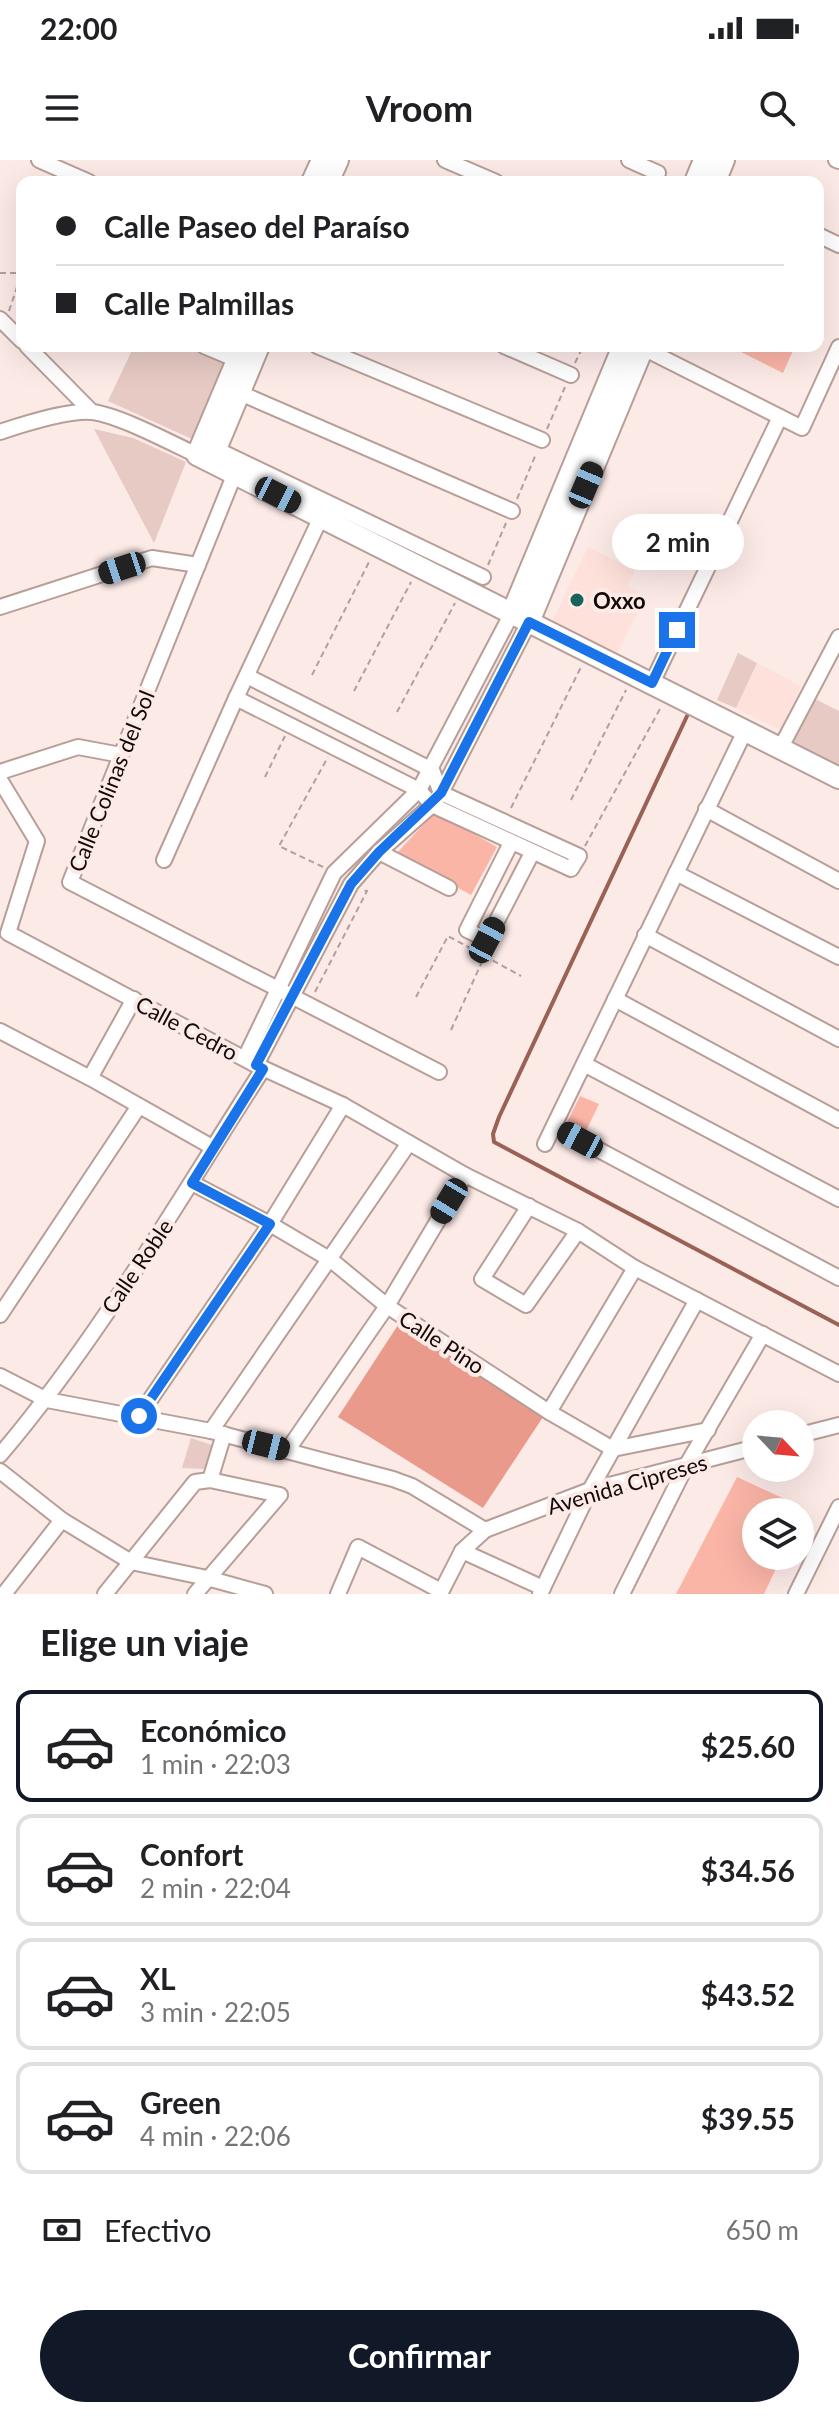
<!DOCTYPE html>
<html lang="es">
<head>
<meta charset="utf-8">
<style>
  body { margin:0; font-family:Lato,sans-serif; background:#f2f2f2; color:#202124; height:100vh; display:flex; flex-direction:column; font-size:30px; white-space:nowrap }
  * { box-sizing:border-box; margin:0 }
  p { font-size:26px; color:#757577 }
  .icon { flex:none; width:44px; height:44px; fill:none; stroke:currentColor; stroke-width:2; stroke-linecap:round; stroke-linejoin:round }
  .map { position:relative; height:1434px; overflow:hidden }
  .details { display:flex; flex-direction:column; background:#fff; flex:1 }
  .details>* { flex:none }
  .banner { position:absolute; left:16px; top:16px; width:808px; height:176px; border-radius:16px; box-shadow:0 8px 32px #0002; display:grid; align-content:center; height:176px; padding:0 40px; background:#fff }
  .needle { width:52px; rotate:116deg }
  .fabs { position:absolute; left:742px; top:1250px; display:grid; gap:16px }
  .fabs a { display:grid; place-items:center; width:72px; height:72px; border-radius:50%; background:#fff; box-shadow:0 8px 32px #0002; font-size:40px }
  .end { position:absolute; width:36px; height:36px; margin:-18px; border:10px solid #1a73e8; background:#fff; box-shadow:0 0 0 4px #fff }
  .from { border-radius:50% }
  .bubble { position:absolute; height:56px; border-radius:28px; background:#fff; box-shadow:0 8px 32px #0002; font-size:26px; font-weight:700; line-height:56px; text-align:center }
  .car { position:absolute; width:24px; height:48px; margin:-24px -12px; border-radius:10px; box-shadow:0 0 6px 2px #0007; background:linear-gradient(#222 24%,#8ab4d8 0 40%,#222 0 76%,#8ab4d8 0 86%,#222 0) }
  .banner b { display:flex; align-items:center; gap:28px; height:76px; font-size:30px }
  .banner b+b { border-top:2px solid #e0e0e0 }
  .banner i { width:20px; height:20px; background:#202124 }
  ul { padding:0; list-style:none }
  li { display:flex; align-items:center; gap:24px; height:112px; margin:0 16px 12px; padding:0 24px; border:4px solid #e0e0e0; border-radius:16px }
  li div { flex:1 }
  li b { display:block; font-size:30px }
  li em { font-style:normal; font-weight:700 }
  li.active { border-color:#111827 }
  li>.icon { width:72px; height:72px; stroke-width:1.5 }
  h2 { padding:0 40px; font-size:36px; line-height:96px }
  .pay { display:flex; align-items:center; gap:20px; height:88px; padding:0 40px; font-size:30px }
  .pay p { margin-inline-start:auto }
  .button { display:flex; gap:16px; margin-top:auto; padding:16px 40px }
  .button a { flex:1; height:92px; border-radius:48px; background:#111827; color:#fff; font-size:32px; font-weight:700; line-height:92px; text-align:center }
  .status { display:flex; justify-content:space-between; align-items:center; height:56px; padding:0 40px; background:#fff; direction:ltr }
  .status svg { height:22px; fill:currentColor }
  header { display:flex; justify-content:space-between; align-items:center; height:104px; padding:0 40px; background:#fff; font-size:36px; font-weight:700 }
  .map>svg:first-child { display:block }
</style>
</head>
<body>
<div class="status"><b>22:00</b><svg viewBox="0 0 49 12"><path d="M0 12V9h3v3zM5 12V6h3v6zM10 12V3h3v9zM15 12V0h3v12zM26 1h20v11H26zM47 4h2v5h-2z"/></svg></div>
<header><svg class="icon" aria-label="menu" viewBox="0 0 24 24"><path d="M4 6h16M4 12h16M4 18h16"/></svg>Vroom<svg class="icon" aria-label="search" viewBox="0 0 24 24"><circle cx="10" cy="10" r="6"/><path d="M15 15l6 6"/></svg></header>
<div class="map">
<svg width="839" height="1434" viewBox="0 0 839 1434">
  <rect width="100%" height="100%" fill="#fceae7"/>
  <g fill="#fee1da">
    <polygon points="588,387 635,410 628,426 646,436 617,494 552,462"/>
    <polygon points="757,503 801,526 780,570 736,548"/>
  </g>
  <g fill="#fbb5a7">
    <polygon points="729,186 795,186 783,213"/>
    <polygon points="435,652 497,687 471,735 396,694"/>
    <polygon points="580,936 599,944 585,973 566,964"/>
    <polygon points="737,1317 804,1348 800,1357 800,1352 756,1352 756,1396 782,1396 764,1434 676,1434"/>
  </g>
  <polygon fill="#ea9a8a" points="398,1165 543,1257 483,1348 338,1257"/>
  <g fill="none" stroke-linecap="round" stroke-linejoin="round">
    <polyline stroke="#9a6155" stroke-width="4" points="688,554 499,957 493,974 494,982 839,1165"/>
  </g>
  <g fill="#e6cac3">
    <polygon points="134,186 193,186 227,201 192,279 108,241"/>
    <polygon points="94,269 133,278 186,302 154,383"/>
    <polygon points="738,493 757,503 736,548 717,540"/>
    <polygon points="813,538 839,551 839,607 789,582"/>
    <polygon points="191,1278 212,1285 207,1309 182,1308"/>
  </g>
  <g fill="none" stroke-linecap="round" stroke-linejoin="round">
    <defs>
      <g id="street">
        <polyline points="39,0 89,22"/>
        <polyline points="445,0 496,22"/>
        <polyline points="629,0 658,13"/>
        <polyline points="836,0 839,1"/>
        <polyline points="818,75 839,85"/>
        <polyline points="0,159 22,181"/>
        <polyline points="27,186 92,252"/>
        <polyline points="204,186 237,200"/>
        <polyline points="317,186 542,280"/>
        <polyline points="504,186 571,215"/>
        <polyline points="643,188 802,268 839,187"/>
        <polyline points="240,233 512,351"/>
        <path d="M0,272C24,264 67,250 92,252C119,255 171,283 197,295"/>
        <polyline points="216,289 483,417"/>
        <polyline points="235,313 70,722 439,912"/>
        <polyline points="0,447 152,398 198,405"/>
        <polyline points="652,523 780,257"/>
        <polyline points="236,538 419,630 432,645 571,709 579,696 441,633 432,610 247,516"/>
        <polyline points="780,589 839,477"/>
        <polyline points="0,612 78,587 121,595"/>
        <polyline points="0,620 37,681 8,773 256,905 343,945 465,1015 578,1071 635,1108 839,1214"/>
        <polyline points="706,649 839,721"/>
        <polyline points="511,683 467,770 487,780 532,693"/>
        <polyline points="379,692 449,728"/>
        <polyline points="164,700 236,538 321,357"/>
        <polyline points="676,713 839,797"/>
        <polyline points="645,775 839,879"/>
        <polyline points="615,839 839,960"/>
        <polyline points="0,871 90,918 212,987"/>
        <polyline points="245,898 334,713 419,630 512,453"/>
        <polyline points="584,904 839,1039"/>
        <polyline points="256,905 351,724 379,692 432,645 441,633 529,462"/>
        <polyline points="90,918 134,839"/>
        <polyline points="554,966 839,1118"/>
        <polyline points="545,984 745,571"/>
        <polyline points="192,1023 270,1064 331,1100 387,1146 549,1252 613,1289 708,1270"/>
        <polyline points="529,1046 482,1119 526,1145 578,1071"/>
        <polyline points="0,1155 139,946"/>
        <polyline points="0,1216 47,1240 211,1271 393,1319 412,1326 485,1370"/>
        <polyline points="549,1252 635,1108"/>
        <polyline points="139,1256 270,1064 343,945"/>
        <polyline points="211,1271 409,983"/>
        <polyline points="800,1275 839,1265"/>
        <polyline points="287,1291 387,1146 465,1015"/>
        <path d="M0,1295C101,1176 179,1039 263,909"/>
        <polyline points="0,1311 62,1360 131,1402 207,1418 265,1434"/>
        <polyline points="210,1320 224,1274"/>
        <polyline points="462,1391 543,1428"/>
        <polyline points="4,1434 62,1360"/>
        <polyline points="105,1434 195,1322 210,1320 280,1335 195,1434"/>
        <polyline points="338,1434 358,1387 441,1431"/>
        <polyline points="440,1434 462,1391 485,1370 590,1330 756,1287"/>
        <polyline points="540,1434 590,1330 697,1140"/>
        <polyline points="622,1434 686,1306 763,1174"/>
        <polyline points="796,1434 839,1347"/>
      </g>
      <g id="secondary">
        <polyline points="312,22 322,0"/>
        <polyline points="328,22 338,0"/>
        <polyline points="695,22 704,0"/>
        <polyline points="715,22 724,0"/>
        <polyline points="243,186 197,295 839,618"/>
        <polyline points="211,301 259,186"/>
        <polyline points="512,453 623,186"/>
        <polyline points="529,462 644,186"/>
      </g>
    </defs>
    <use href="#street" stroke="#b89e98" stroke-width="18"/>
    <use href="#secondary" stroke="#b89e98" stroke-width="24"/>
    <g stroke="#b0a09e" stroke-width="2" stroke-dasharray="6 4" stroke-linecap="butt">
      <polyline points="0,113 19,113"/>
      <polyline points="9,151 22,112"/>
      <polyline points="575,203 583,186"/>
      <polyline points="547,269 565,227"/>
      <polyline points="517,339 536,294"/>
      <polyline points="488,405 506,363"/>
      <polyline points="312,515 370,400"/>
      <polyline points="354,531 411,422"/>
      <polyline points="397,552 455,443"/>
      <polyline points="265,617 285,576"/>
      <polyline points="571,640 626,530"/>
      <polyline points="511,648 581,507"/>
      <polyline points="585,686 661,547"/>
      <polyline points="323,707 279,686 328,597"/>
      <polyline points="315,832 367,731 363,730"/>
      <polyline points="416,837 448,776 521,816"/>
      <polyline points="451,870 486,793"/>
    </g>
    <use href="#street" stroke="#fff" stroke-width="14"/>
    <use href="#secondary" stroke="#fff" stroke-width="20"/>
  </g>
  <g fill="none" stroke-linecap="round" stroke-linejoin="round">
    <polyline stroke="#1a73e8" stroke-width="10" points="139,1256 270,1064 192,1023 263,909 256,905 351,724 379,692 441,633 529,462 652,523 677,470"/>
  </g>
  <circle fill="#1a635a" stroke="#fceae7" stroke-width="3" cx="577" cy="440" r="8"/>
  <g text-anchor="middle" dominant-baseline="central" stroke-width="8" stroke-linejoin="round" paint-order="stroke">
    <g font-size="22" font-weight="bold" fill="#130a08" stroke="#fceae7" text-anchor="start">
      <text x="593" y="440">Oxxo</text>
    </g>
    <g font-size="22" fill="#130a08" stroke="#fceae7">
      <text transform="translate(111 621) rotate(-68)">Calle Colinas del Sol</text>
      <text transform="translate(187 868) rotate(28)">Calle Cedro</text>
      <text transform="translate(137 1106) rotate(-56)">Calle Roble</text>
      <text transform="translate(442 1182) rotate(33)">Calle Pino</text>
      <text transform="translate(627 1324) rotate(-16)">Avenida Cipreses</text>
    </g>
  </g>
</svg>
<div class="fabs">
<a><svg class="needle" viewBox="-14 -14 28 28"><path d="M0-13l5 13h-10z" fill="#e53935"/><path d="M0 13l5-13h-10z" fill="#757577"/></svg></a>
<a><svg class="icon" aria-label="layers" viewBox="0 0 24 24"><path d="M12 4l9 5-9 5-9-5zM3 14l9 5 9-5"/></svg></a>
</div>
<i class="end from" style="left:139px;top:1256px"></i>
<i class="end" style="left:677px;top:470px"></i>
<div class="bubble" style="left:612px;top:354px;width:132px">2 min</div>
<i class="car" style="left:586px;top:325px;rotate:23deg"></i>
<i class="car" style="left:278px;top:335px;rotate:117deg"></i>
<i class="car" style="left:122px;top:408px;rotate:252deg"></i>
<i class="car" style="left:487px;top:780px;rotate:28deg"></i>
<i class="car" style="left:580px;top:980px;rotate:298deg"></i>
<i class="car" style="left:449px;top:1041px;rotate:211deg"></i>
<i class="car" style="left:266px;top:1285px;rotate:104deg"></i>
<div class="banner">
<b><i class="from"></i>Calle Paseo del Paraíso</b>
<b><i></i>Calle Palmillas</b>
</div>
</div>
<section class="details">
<h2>Elige un viaje</h2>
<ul>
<li class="active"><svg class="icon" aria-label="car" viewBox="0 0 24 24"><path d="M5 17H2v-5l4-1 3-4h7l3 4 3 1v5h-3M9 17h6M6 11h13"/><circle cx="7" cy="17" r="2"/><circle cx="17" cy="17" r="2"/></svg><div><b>Económico</b><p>1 min · 22:03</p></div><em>$25.60</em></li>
<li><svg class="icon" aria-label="car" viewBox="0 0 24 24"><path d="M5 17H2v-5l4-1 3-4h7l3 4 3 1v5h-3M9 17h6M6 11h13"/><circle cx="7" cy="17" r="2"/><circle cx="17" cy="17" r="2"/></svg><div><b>Confort</b><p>2 min · 22:04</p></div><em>$34.56</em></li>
<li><svg class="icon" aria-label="car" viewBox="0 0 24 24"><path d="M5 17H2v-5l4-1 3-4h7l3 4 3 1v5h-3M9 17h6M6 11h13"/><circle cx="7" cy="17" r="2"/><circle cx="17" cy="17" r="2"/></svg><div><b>XL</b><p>3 min · 22:05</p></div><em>$43.52</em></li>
<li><svg class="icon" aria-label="car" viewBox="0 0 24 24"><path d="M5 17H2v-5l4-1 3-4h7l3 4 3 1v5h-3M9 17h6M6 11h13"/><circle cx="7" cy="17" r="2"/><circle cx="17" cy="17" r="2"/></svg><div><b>Green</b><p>4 min · 22:06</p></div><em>$39.55</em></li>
</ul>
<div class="pay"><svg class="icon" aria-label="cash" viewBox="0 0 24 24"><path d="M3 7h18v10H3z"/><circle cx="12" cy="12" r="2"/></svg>Efectivo<p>650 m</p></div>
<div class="button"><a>Confirmar</a></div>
</section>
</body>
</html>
